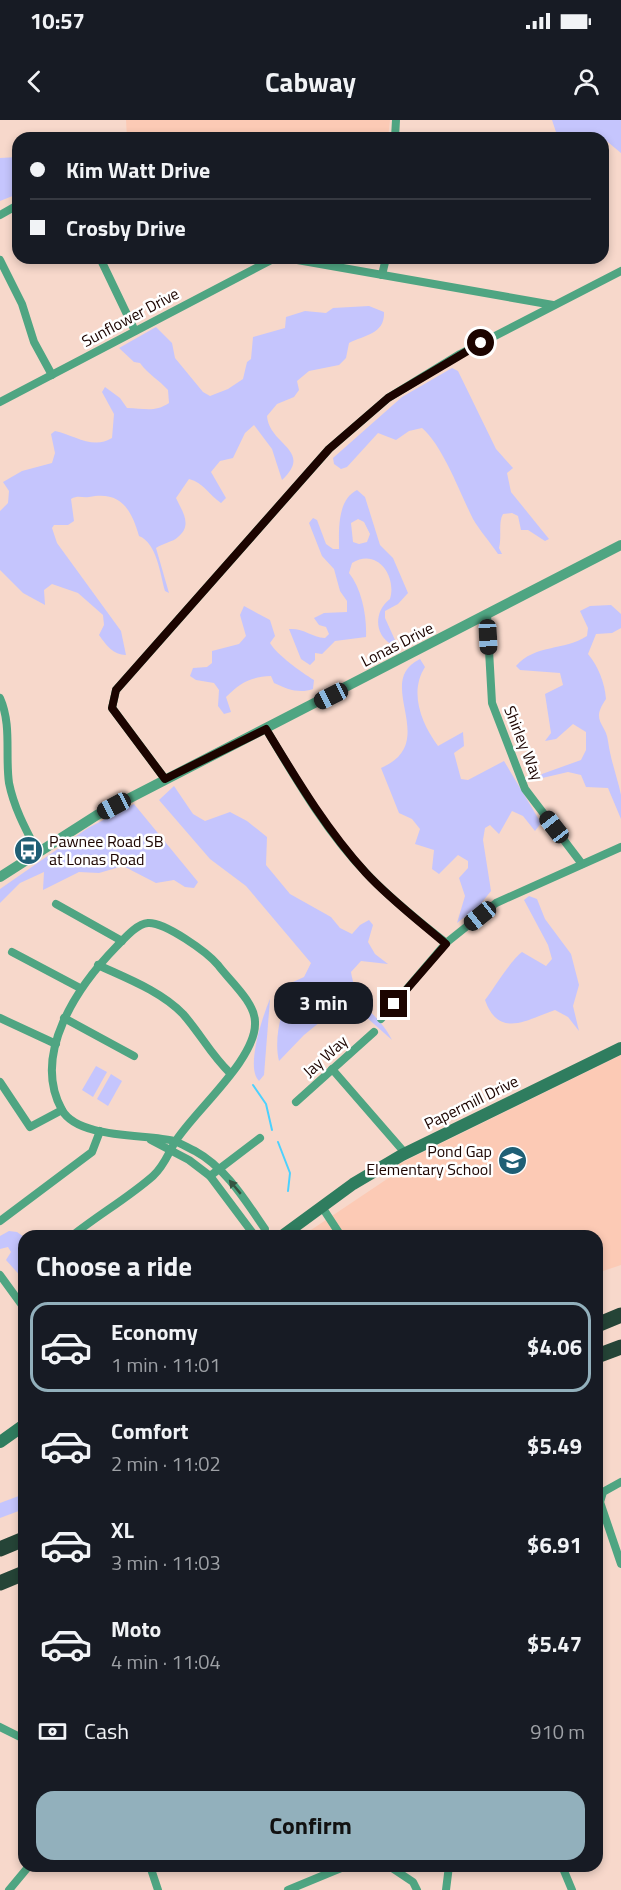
<!DOCTYPE html>
<html lang="en">
<head>
<meta charset="utf-8">
<style>
  body { margin:0; font-family:"Titillium Web",sans-serif; background:#20242c; color:#f1f3f6; height:100vh; display:flex; flex-direction:column; font-size:22px; white-space:nowrap }
  * { box-sizing:border-box; margin:0 }
  p { font-size:20px; color:#9ea1a6 }
  .icon { flex:none; width:33px; height:33px; fill:none; stroke:currentColor; stroke-width:2; stroke-linecap:round; stroke-linejoin:round }
  .map { position:relative; flex:1; overflow:hidden }
  .details { position:absolute; left:18px; top:1110px; width:585px; height:642px; display:flex; flex-direction:column; background:#171b24; border-radius:18px; box-shadow:0 3px 9px #0003 }
  .details>* { flex:none }
  .banner { position:absolute; left:12px; top:12px; width:597px; height:132px; border-radius:18px; box-shadow:0 3px 9px #0003; display:grid; align-content:center; height:132px; padding:0 18px; background:#171b24 }
  .end { position:absolute; width:27px; height:27px; margin:-14px; border:8px solid #1c0400; background:#fff; box-shadow:0 0 0 3px #fff }
  .from { border-radius:50% }
  .bubble { position:absolute; height:42px; border-radius:18px; background:#171b24; box-shadow:0 3px 9px #0003; font-size:20px; font-weight:700; line-height:42px; text-align:center }
  .car { position:absolute; width:18px; height:36px; margin:-18px -9px; border-radius:8px; box-shadow:0 0 4px 2px #0007; background:linear-gradient(#222 24%,#8ab4d8 0 40%,#222 0 76%,#8ab4d8 0 86%,#222 0) }
  .banner b { display:flex; align-items:center; gap:21px; height:57px; font-size:22px }
  .banner b+b { border-top:2px solid #363941 }
  .banner i { width:15px; height:15px; background:#f1f3f6 }
  ul { padding:0; list-style:none }
  li { display:flex; align-items:center; gap:18px; height:90px; margin:0 12px 9px; padding:0 6px; border:3px solid transparent; border-radius:18px }
  li div { flex:1 }
  li b { display:block; font-size:22px }
  li em { font-style:normal; font-weight:700 }
  li.current { border-color:#92b0bc }
  li>.icon { width:54px; height:54px; stroke-width:1.5 }
  h2 { padding:0 18px; font-size:27px; line-height:72px }
  .pay { display:flex; align-items:center; gap:15px; height:66px; padding:0 18px; font-size:22px }
  .pay p { margin-inline-start:auto }
  .action { display:flex; gap:12px; margin-top:auto; padding:12px 18px }
  .action a { flex:1; height:69px; border-radius:18px; background:#92b0bc; color:#111; font-size:24px; font-weight:700; line-height:69px; text-align:center }
  .status { display:flex; justify-content:space-between; align-items:center; height:42px; padding:0 30px; background:#171b24; direction:ltr }
  .status svg { height:16px; fill:currentColor }
  header { display:flex; justify-content:space-between; align-items:center; height:78px; padding:0 18px; background:#171b24; font-size:27px; font-weight:700 }
  .map>svg:first-child { display:block }
</style>
</head>
<body>
<div class="status"><b>10:57</b><svg viewBox="0 0 49 12"><path d="M0 12V9h3v3zM5 12V6h3v6zM10 12V3h3v9zM15 12V0h3v12zM26 1h20v11H26zM47 4h2v5h-2z"/></svg></div>
<header><svg class="icon" aria-label="back" viewBox="0 0 24 24"><path d="M15 5l-7 7 7 7"/></svg>Cabway<svg class="icon" aria-label="person" viewBox="0 0 24 24"><circle cx="12" cy="8" r="4"/><path d="M4 21q1-7 8-7t8 7"/></svg></header>
<div class="map">
<svg width="621" height="1770" viewBox="0 0 621 1770">
  <rect width="100%" height="100%" fill="#f7d8cb"/>
  <g fill="#fccab5">
    <polygon points="126,0 390,0 388,18 127,18"/>
    <polygon points="621,935 621,1145 597,1153 597,1116 302,1116 399,1051 397,1045"/>
  </g>
  <g fill="#c5c5fd" fill-rule="evenodd">
    <polygon points="552,0 621,0 621,33 603,18 558,18"/>
    <polygon points="18,37 18,79 15,75 0,81 0,38"/>
    <path d="M369,186L384,192C385,214 365,215 349,223L346,238L339,245L309,251L297,261L299,270L294,277L277,284L267,296C269,325 314,330 282,360L272,329L254,305L245,313L233,338L220,341L211,352L226,378L221,383C209,375 204,363 189,359L176,378C182,391 193,405 178,417C173,422 163,423 156,428L169,473L165,471C160,454 157,423 139,416C131,388 120,371 89,377C82,378 78,375 71,379L74,401L68,405H54L52,408L57,423L121,511L126,535C113,535 106,525 99,515L104,505L103,495L78,473L52,464L44,470L45,485L23,473L0,450V391L8,383L9,371L3,362L22,351L52,343L55,333L51,314L55,311C74,315 93,330 112,318L114,294L102,272L105,267L120,278L127,288C144,288 154,293 169,283L168,270C159,260 148,254 140,243L134,242L119,228L156,207L172,223L175,238L203,272L210,276L228,269L243,259L247,242L251,239L253,217L285,208L286,197L305,191L326,193L333,188Z"/>
    <path d="M452,248L458,251L496,329L513,348L507,353L511,372L549,419L545,421L528,410H521L518,396L512,393L503,394C498,402 502,416 499,428L502,434H498C490,422 480,411 473,399C460,373 443,326 422,308L409,311L396,320L378,313L347,347L341,349L334,344L333,338L402,277Z"/>
    <path d="M357,370L365,377L380,425L393,438L408,473L398,484L385,491V498L395,520L391,524C373,513 375,490 390,479C397,456 377,427 352,443L349,453C362,469 367,497 366,517L335,521L322,534L315,533V540L310,545L301,539L289,509C304,508 311,517 325,518L329,514L326,507L319,505L314,498L324,493L347,492V481L340,471L334,449L322,436L309,403L313,398L317,400L326,424L333,429H339C339,410 337,380 357,370ZM358,399L364,402L370,414L367,422L359,424L353,422L351,403Z"/>
    <path d="M611,485L621,494V508L612,513L596,514L588,534C598,546 605,563 606,579C590,602 606,603 608,621C611,642 617,656 621,675C621,682 621,691 621,699L608,668L586,667L581,655L568,652L538,659L542,654L581,640L586,630V612L573,604L556,619L545,621L551,613L545,574L563,565L560,553L520,550L516,546C535,524 564,531 587,516L588,508L580,491L590,486Z"/>
    <path d="M244,486L270,500L275,516L270,523C277,535 301,552 314,560L313,569C299,574 287,569 274,563L271,556C250,557 240,563 226,577L231,592L224,594L218,586L219,570L214,563L196,560L190,556L193,548L207,547L212,543V531L239,524L246,516L240,495Z"/>
    <path d="M420,539L425,547C409,572 421,603 438,626L463,612L464,626L454,633L461,659L468,660L504,641L541,703L535,711L523,696L512,691L499,714L490,705L485,708L483,720L491,771L479,786L457,803L465,776L459,758L468,748V741L458,735L439,754L432,749L434,730L415,724L420,709L412,699L399,693L381,648C442,622 372,562 420,539Z"/>
    <path d="M174,666L193,694L205,701L230,692L247,701L267,717L266,745L290,774L331,797L340,808L352,814L360,805L369,800L373,805L368,822L375,834L388,844L361,841L351,852C357,889 378,892 392,920L347,880L304,915L279,941C273,916 283,885 293,862L304,857L311,843L246,766L210,739L159,680Z"/>
    <polygon points="134,684 198,762 194,768 185,767 174,760 156,763 123,746 99,753 79,752 43,770 44,752 20,763 0,783 0,769 88,708"/>
    <path d="M529,776L537,779L545,799L571,834L579,865L573,886L579,911L568,897L555,890C526,900 499,919 485,880C495,867 511,840 522,832L546,846L552,839L548,825L524,780Z"/>
    <path d="M270,879L264,955L259,961C245,948 263,895 270,879Z"/>
    <polygon points="96,946 107,952 93,977 82,970"/>
    <polygon points="111,954 122,961 108,986 97,979"/>
    <polygon points="9,1111 17,1112 24,1117 24,1160 6,1140 11,1132 8,1127 0,1129 0,1116"/>
    <polygon points="24,1374 24,1389 0,1398 0,1383"/>
  </g>
  <g fill="none" stroke-linecap="round" stroke-linejoin="round">
    <g stroke="#4cd1fe" stroke-width="2">
      <polyline points="253,965 266,984 272,1010"/>
      <polyline points="278,1022 290,1053 288,1071"/>
    </g>
    <g stroke="#4fa582" stroke-width="8">
      <polyline points="395,18 396,0"/>
      <polyline points="0,95 16,86"/>
      <polyline points="100,138 135,211"/>
      <polyline points="286,138 553,185"/>
      <polyline points="0,140 22,184 34,222 52,255"/>
      <polyline points="382,155 386,138"/>
      <polyline points="0,282 275,138"/>
      <polyline points="487,495 492,583 525,669 582,744"/>
      <path d="M0,578C12,605 5,635 9,663C14,688 26,710 38,733"/>
      <path d="M266,609C297,661 327,713 369,756C393,781 420,802 446,823"/>
      <polyline points="165,659 112,588 116,570 329,329 388,278 460,234 621,151"/>
      <polyline points="56,784 122,821"/>
      <polyline points="12,832 80,868"/>
      <path d="M98,845C126,858 161,871 183,894C200,913 211,935 230,953"/>
      <polyline points="0,898 56,924"/>
      <polyline points="64,898 134,936"/>
      <polyline points="381,899 446,823 496,783 621,727"/>
      <polyline points="332,949 405,1033"/>
      <polyline points="0,962 30,1007 62,990"/>
      <polyline points="296,982 374,912"/>
      <polyline points="151,1020 189,1040 210,1056 255,1116 258,1116"/>
      <polyline points="210,1056 260,1018"/>
      <polyline points="322,1087 341,1116"/>
      <polyline points="0,1101 92,1032 100,1011"/>
      <path d="M72,1116C98,1095 128,1078 153,1056C164,1046 168,1034 175,1022C194,991 257,939 255,902C255,882 229,860 218,845C207,832 165,802 148,803C136,804 124,819 116,827C78,866 31,934 62,990C78,1019 146,1014 174,1021C181,1023 188,1028 195,1031C226,1048 245,1080 265,1109L264,1116"/>
      <polyline points="0,1155 24,1188"/>
      <polyline points="621,1362 603,1372 600,1382 621,1444"/>
      <polyline points="0,1607 24,1619"/>
      <polyline points="150,1746 158,1770"/>
      <polyline points="389,1746 413,1762 417,1770"/>
      <polyline points="562,1746 572,1770"/>
      <polyline points="9,1770 29,1746"/>
      <polyline points="288,1770 346,1746"/>
      <polyline points="446,1770 449,1746"/>
    </g>
    <polyline stroke="#4fa582" stroke-width="10" points="0,757 97,695 621,425"/>
    <g stroke="#2f7d5f" stroke-width="12">
      <polyline points="282,1116 353,1064 402,1035 621,928"/>
      <polyline points="0,1322 24,1305"/>
    </g>
    <g stroke="#254437" stroke-width="15">
      <polyline points="597,1205 621,1195"/>
      <polyline points="597,1236 621,1227"/>
      <polyline points="0,1429 24,1419"/>
      <polyline points="0,1463 24,1453"/>
    </g>
  </g>
  <defs><path id="oneway-solid" d="M-6-.8H1V-3.2L6.5 0L1 3.2V.8H-6Z" transform="scale(1.5)"/></defs>
  <use fill="#365441" href="#oneway-solid" transform="translate(235 1067) rotate(-130)"/>
  <g fill="none" stroke-linecap="round" stroke-linejoin="round">
    <path stroke="#1c0400" stroke-width="8" d="M394,884L446,824C419,801 390,779 366,753C326,709 297,660 266,609L165,659L112,588L116,570L329,329L388,278L481,223"/>
  </g>
  <defs>
    <symbol id="bus-disc" viewBox="-11 -11 22 22"><circle r="9.5" fill="#1f5f75" stroke="#fff"/><path d="M-5-6H5V4H4V6H2V4H-2V6H-4V4H-5ZM-3.5-4V0h7V-4ZM-3.5 1.2v1.5H-2V1.2ZM2 1.2v1.5H3.5V1.2Z" fill="#fff"/></symbol>
    <symbol id="school-disc" viewBox="-11 -11 22 22"><circle r="9.5" fill="#1f5f75" stroke="#fff"/><path d="M0-5L7-2L0 1L-7-2ZM-4 1L0 2.5L4 1V4Q0 6-4 4Z" fill="#fff"/></symbol>
  </defs>
  <g fill-rule="evenodd">
    <use href="#bus-disc" x="12" y="714" width="33" height="33"/>
    <use href="#school-disc" x="496" y="1024" width="33" height="33"/>
  </g>
  <g text-anchor="middle" dominant-baseline="central" stroke-width="5" stroke-linejoin="round" paint-order="stroke">
    <g font-size="16" fill="#1c0400" stroke="#fff">
      <text transform="translate(130 197) rotate(-28)">Sunflower Drive</text>
      <text transform="translate(397 524) rotate(-27)">Lonas Drive</text>
      <text transform="translate(524 623) rotate(68)">Shirley Way</text>
      <text transform="translate(325 936) rotate(-42)">Jay Way</text>
      <text transform="translate(471 982) rotate(-26)">Papermill Drive</text>
    </g>
    <g font-size="16" fill="#1c0400" stroke="#fff" text-anchor="start">
      <text x="49" y="721">Pawnee Road SB<tspan x="49" dy="18">at Lonas Road</tspan></text>
      <text x="492" y="1031" text-anchor="end">Pond Gap<tspan x="492" dy="18">Elementary School</tspan></text>
    </g>
  </g>
</svg>
<i class="end from" style="left:481px;top:223px"></i>
<i class="end" style="left:394px;top:884px"></i>
<div class="bubble" style="left:274px;top:862px;width:99px">3 min</div>
<i class="car" style="left:488px;top:517px;rotate:177deg"></i>
<i class="car" style="left:331px;top:576px;rotate:243deg"></i>
<i class="car" style="left:114px;top:686px;rotate:242deg"></i>
<i class="car" style="left:554px;top:707px;rotate:322deg"></i>
<i class="car" style="left:480px;top:796px;rotate:231deg"></i>
<div class="banner">
<b><i class="from"></i>Kim Watt Drive</b>
<b><i></i>Crosby Drive</b>
</div>
<section class="details">
<h2>Choose a ride</h2>
<ul>
<li class="current"><svg class="icon" aria-label="car" viewBox="0 0 24 24"><path d="M5 17H2v-5l4-1 3-4h7l3 4 3 1v5h-3M9 17h6M6 11h13"/><circle cx="7" cy="17" r="2"/><circle cx="17" cy="17" r="2"/></svg><div><b>Economy</b><p>1 min · 11:01</p></div><em>$4.06</em></li>
<li><svg class="icon" aria-label="car" viewBox="0 0 24 24"><path d="M5 17H2v-5l4-1 3-4h7l3 4 3 1v5h-3M9 17h6M6 11h13"/><circle cx="7" cy="17" r="2"/><circle cx="17" cy="17" r="2"/></svg><div><b>Comfort</b><p>2 min · 11:02</p></div><em>$5.49</em></li>
<li><svg class="icon" aria-label="car" viewBox="0 0 24 24"><path d="M5 17H2v-5l4-1 3-4h7l3 4 3 1v5h-3M9 17h6M6 11h13"/><circle cx="7" cy="17" r="2"/><circle cx="17" cy="17" r="2"/></svg><div><b>XL</b><p>3 min · 11:03</p></div><em>$6.91</em></li>
<li><svg class="icon" aria-label="car" viewBox="0 0 24 24"><path d="M5 17H2v-5l4-1 3-4h7l3 4 3 1v5h-3M9 17h6M6 11h13"/><circle cx="7" cy="17" r="2"/><circle cx="17" cy="17" r="2"/></svg><div><b>Moto</b><p>4 min · 11:04</p></div><em>$5.47</em></li>
</ul>
<div class="pay"><svg class="icon" aria-label="cash" viewBox="0 0 24 24"><path d="M3 7h18v10H3z"/><circle cx="12" cy="12" r="2"/></svg>Cash<p>910 m</p></div>
<div class="action"><a>Confirm</a></div>
</section>
</div>
</body>
</html>
